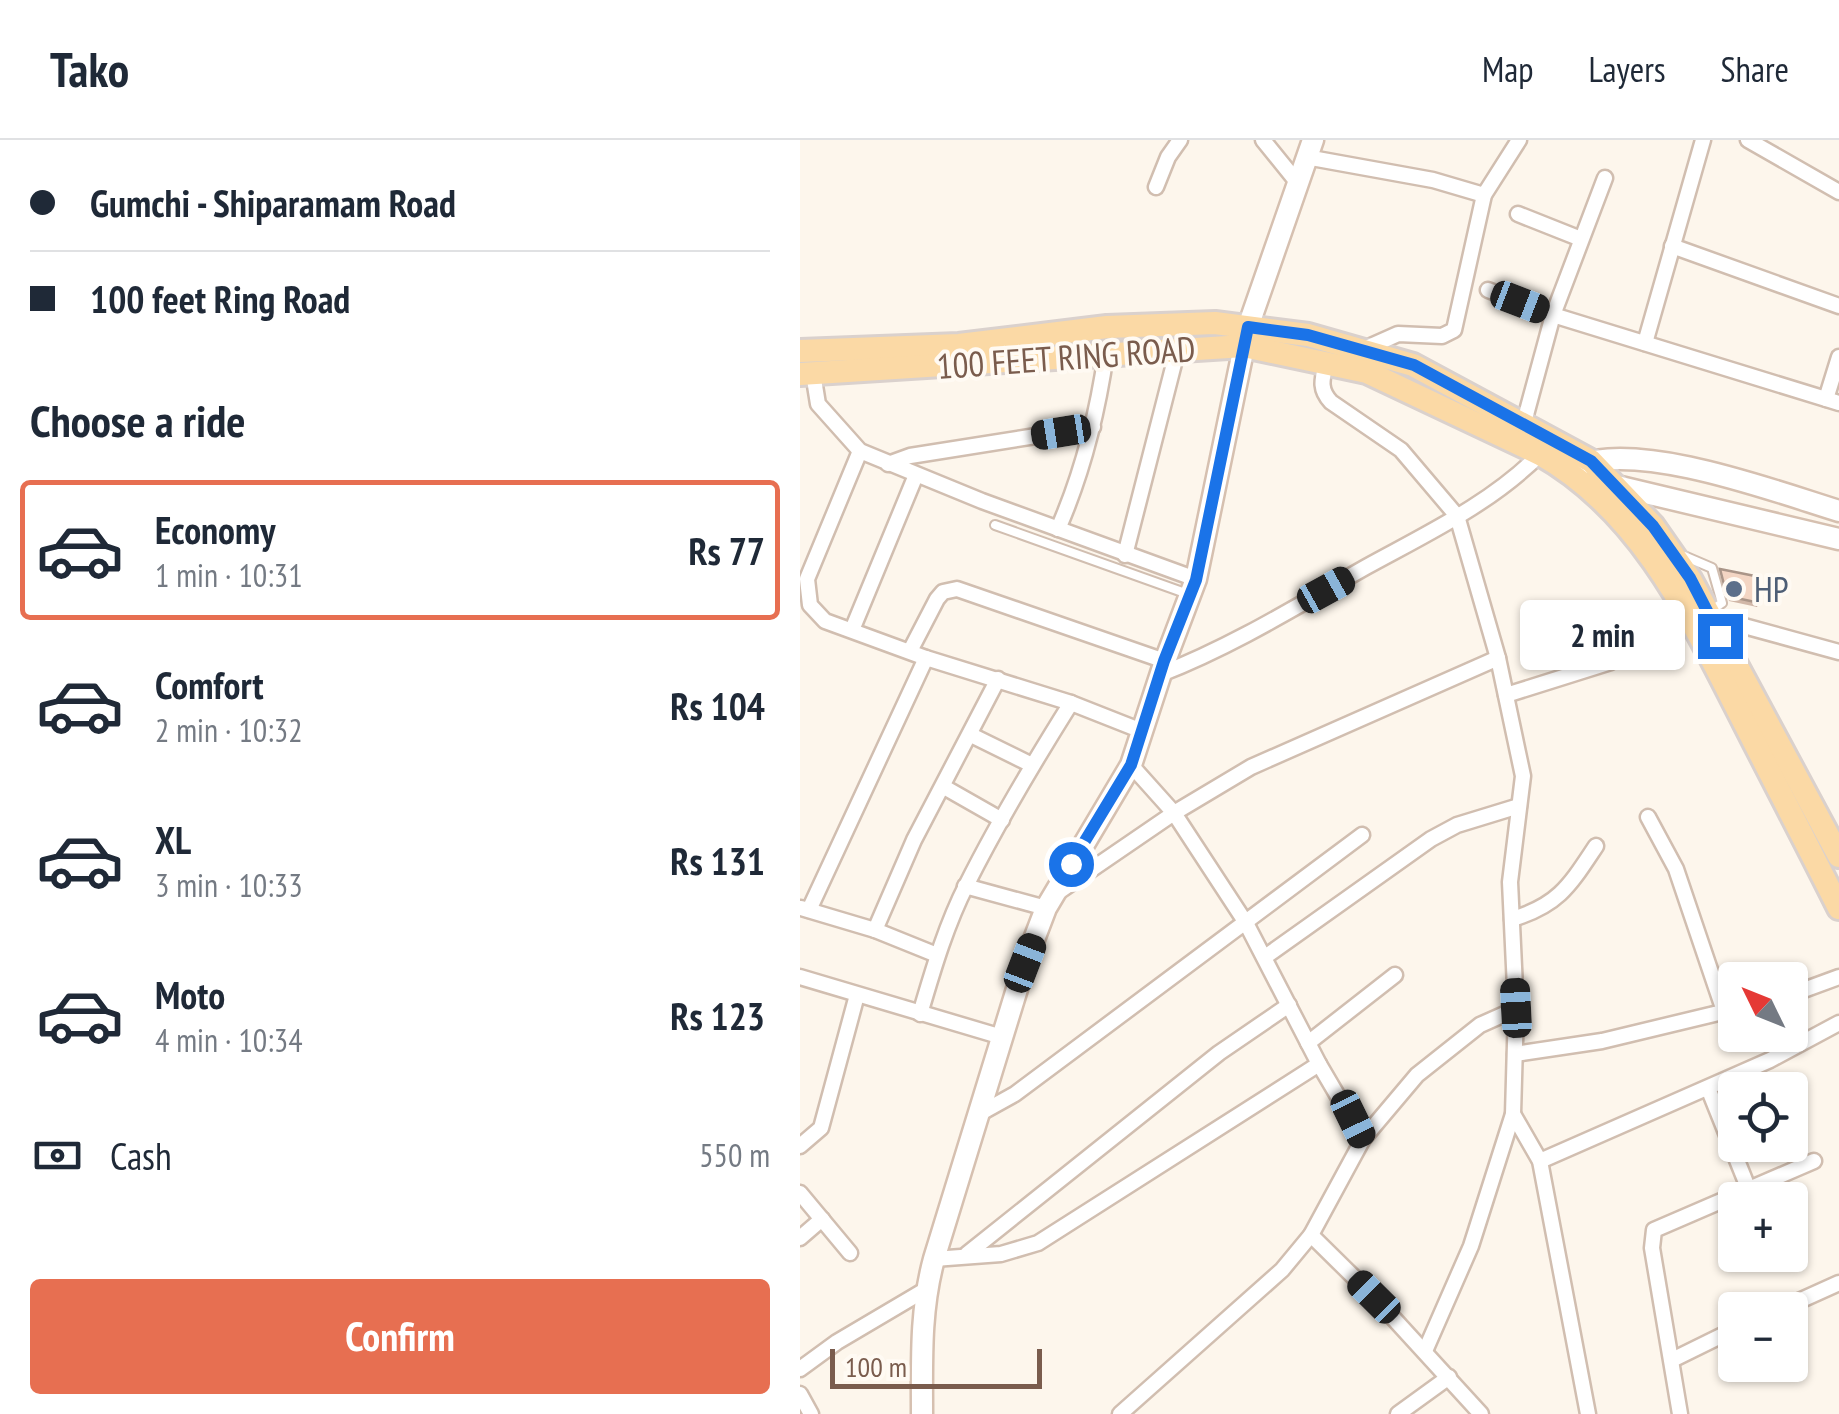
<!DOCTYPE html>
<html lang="en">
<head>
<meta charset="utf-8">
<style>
  body { margin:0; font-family:"PT Sans Narrow",sans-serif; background:#f6f6f7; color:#1f2937; height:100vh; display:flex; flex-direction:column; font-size:38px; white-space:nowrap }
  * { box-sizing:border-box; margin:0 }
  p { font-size:32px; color:#747a83 }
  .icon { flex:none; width:55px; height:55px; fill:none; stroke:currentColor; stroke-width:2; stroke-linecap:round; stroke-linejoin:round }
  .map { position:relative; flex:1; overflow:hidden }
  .panel { display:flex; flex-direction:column; background:#fff; width:800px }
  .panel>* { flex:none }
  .top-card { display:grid; align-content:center; height:220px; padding:0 30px; background:#fff }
  .needle { width:65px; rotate:313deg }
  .tools { position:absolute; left:918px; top:822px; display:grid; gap:20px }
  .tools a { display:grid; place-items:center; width:90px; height:90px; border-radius:10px; background:#fff; box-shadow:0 2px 8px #0004; font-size:50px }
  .scale { position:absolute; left:30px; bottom:25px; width:212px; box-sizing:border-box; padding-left:10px; border:5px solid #7a5c4d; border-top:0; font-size:28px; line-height:35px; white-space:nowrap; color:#7a5c4d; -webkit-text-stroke:8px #fffaf3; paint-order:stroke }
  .end { position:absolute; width:45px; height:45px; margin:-22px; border:12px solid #1a73e8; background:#fff; box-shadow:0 0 0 5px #fff }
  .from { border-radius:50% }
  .bubble { position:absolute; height:70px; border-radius:10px; background:#fff; box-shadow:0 2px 8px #0004; font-size:32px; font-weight:700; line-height:70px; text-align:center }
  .car { position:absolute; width:30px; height:60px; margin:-30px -15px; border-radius:12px; box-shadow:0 0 8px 2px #0007; background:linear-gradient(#222 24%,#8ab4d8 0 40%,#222 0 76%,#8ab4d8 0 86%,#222 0) }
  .top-card b { display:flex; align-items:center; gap:35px; height:95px; font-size:38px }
  .top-card b+b { border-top:2px solid #e0e1e3 }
  .top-card i { width:25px; height:25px; background:#1f2937 }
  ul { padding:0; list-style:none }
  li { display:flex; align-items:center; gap:30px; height:140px; margin:0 20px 15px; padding:0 10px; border:5px solid transparent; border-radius:10px }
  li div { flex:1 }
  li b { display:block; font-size:38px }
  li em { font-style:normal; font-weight:700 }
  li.current { border-color:#e76f51 }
  li>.icon { width:90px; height:90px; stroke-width:1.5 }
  h2 { padding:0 30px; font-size:45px; line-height:120px }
  .pay { display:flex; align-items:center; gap:25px; height:110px; padding:0 30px; font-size:38px }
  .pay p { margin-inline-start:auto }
  .button { display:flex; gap:20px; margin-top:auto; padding:20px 30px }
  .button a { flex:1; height:115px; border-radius:10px; background:#e76f51; color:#fff; font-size:40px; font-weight:700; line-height:115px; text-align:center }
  header { display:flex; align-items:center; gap:60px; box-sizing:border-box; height:140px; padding:0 50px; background:#fff; border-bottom:2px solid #e0e1e3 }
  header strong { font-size:48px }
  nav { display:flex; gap:55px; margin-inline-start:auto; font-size:35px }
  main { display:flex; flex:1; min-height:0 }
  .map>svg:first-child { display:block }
</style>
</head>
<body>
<header>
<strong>Tako</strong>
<nav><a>Map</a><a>Layers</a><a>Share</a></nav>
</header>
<main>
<section class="panel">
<div class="top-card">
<b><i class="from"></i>Gumchi - Shiparamam Road</b>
<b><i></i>100 feet Ring Road</b>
</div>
<h2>Choose a ride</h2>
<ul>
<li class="current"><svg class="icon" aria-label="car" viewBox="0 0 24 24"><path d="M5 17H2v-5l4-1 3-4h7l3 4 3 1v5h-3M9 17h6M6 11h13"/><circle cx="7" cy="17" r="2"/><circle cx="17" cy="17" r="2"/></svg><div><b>Economy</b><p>1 min · 10:31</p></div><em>Rs 77</em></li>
<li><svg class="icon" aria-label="car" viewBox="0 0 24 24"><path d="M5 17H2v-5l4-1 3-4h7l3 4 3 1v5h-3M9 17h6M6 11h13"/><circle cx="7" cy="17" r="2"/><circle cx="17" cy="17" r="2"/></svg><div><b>Comfort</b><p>2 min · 10:32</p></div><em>Rs 104</em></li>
<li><svg class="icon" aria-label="car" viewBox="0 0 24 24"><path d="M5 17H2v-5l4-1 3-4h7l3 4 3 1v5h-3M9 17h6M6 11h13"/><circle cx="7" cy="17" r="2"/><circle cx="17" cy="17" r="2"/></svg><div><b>XL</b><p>3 min · 10:33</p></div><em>Rs 131</em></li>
<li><svg class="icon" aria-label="car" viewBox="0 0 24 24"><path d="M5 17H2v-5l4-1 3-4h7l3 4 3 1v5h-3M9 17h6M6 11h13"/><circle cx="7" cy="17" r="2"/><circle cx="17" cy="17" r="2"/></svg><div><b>Moto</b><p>4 min · 10:34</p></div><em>Rs 123</em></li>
</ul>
<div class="pay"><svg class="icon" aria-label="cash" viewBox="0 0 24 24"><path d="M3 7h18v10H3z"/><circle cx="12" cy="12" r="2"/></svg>Cash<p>550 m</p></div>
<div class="button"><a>Confirm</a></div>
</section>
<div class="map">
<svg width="1039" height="1274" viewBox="0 0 1039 1274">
  <rect width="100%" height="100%" fill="#fdf6ec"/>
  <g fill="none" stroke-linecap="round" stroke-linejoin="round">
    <defs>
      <g id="lane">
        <polyline points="195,385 388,454"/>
        <polyline points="884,416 912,428 922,463 910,471"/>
      </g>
      <g id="street">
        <polyline points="463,0 497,42"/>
        <polyline points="948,0 1039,52"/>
        <polyline points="506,17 633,40 684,55"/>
        <polyline points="356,47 368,17 380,0"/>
        <polyline points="718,74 781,99"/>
        <polyline points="872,106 1039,166"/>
        <polyline points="688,150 753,175 1039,263"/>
        <polyline points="845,203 903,0"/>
        <polyline points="562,210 598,194 642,196 654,190 684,55 719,0"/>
        <path d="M526,223C522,240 519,249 531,262L601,310L657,376L698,518L723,636L710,742L716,869L713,974L671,1106L625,1211"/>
        <polyline points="13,233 18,264 60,311 182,361 396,439"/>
        <polyline points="1026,259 1039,217"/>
        <polyline points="723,286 753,175 805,38"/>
        <polyline points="60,311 7,439 10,465 25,481 126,518 271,563 342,591"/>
        <polyline points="88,324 110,316 293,287"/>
        <path d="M258,389C283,332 297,276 306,214"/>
        <polyline points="325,415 378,208"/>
        <polyline points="911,477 1039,512"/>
        <polyline points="52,490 116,335"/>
        <polyline points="110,511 137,459 143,452 157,449 365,521"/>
        <path d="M361,534C433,506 499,465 566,427C626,394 692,363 740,314"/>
        <polyline points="706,555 811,522"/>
        <polyline points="171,595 232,625"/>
        <polyline points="331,625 374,673 446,783 519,924 563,999"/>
        <polyline points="144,647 202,680"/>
        <polyline points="848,677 876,729 924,871"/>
        <polyline points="165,746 246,768"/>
        <polyline points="260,751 374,673 451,627 698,518"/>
        <polyline points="1,768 75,790 137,815"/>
        <polyline points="9,770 126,518"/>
        <path d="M712,779C759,765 770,745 796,706"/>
        <polyline points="75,790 114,700 198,539"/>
        <polyline points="465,817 631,699 657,685 719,666"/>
        <polyline points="0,837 202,897"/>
        <polyline points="990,855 1039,837"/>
        <path d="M120,874C133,830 146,785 167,744C198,682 234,622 271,563"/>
        <polyline points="508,903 595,835"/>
        <polyline points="715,914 802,901 935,869"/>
        <polyline points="908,948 949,1050"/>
        <polyline points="179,974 215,954 562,695"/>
        <polyline points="713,974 740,1021 788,1274"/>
        <polyline points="0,1006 21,988 57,855"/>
        <polyline points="740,1021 970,920 1039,883"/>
        <polyline points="0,1053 50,1113"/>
        <polyline points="511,1095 574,1157 681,1274"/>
        <polyline points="0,1098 22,1079"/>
        <polyline points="167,1114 419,913 489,865"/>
        <polyline points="134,1119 201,1114 238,1103 519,924"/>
        <polyline points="979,1170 1039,1143"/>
        <polyline points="872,1220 935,1189"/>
        <polyline points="0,1229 37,1202 125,1150"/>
        <polyline points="0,1254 11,1274"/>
        <polyline points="320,1274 482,1130 511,1095 563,999 617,935 680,885 716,869"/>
        <polyline points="598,1274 649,1237"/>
        <polyline points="880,1274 852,1108 854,1090 1014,1021"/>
      </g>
      <g id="secondary">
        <path d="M779,325C843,302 974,351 1039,371"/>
        <polyline points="808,344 1039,399"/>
        <path d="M122,1274C122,1221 120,1170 134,1119L225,823L246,768L331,625L365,521L396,439L448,187L513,0"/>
      </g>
      <g id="primary">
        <polyline points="0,211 159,205 307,187 415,183 508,195 613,225 791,321 853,386 890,439 1039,716"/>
        <path d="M0,234L444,206L567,232L740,314C843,372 893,483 945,584C976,645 1008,706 1039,768"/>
      </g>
    </defs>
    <use href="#lane" stroke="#d1beb0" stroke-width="12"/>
    <use href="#street" stroke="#d1beb0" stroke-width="19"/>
    <use href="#secondary" stroke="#d6c0b0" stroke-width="25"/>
    <use href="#primary" stroke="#dad1cd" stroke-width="28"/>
    <use href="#lane" stroke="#fff" stroke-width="8"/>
    <use href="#street" stroke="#fff" stroke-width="14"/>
    <use href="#secondary" stroke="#fff" stroke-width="20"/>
    <use href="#primary" stroke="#fbd9a5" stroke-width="22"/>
  </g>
  <polygon fill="#d1b7a8" points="920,429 961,442 957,467 929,461"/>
  <polygon fill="#aa9588" points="960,437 961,442 957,467 955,462"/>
  <polygon fill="#f3d5c3" stroke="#aa9588" stroke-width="2.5" points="920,429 960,437 955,462 927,456"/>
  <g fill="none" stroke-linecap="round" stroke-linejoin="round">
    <polyline stroke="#1a73e8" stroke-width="12" points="271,724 331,625 364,521 396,440 448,187 508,195 614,225 791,321 853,386 890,438 920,496"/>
  </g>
  <circle fill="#5c6f8a" stroke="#fffaf3" stroke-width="4" cx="934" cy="449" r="10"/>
  <g text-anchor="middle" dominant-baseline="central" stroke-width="8" stroke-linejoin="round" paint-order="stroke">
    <g font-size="35" fill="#7a5c4d" stroke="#fffaf3">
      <text transform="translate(266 217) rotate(-4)">100 FEET RING ROAD</text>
    </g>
    <g font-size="35" fill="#4e5e75" stroke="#fffaf3" text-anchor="start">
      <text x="954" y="449">HP</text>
    </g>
  </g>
</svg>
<div class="tools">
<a><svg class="needle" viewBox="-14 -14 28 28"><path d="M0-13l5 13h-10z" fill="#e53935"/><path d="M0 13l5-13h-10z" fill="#747a83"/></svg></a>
<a><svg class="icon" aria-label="locate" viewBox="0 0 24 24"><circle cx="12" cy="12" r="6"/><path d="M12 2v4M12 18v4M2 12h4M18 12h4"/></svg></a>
<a>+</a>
<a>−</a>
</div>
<div class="scale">100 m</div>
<i class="end from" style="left:271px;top:724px"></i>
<i class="end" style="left:920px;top:496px"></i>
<div class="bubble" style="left:720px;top:460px;width:165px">2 min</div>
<i class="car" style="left:720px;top:162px;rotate:111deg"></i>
<i class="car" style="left:261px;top:292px;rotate:261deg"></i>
<i class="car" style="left:526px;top:450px;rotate:61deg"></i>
<i class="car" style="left:225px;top:823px;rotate:21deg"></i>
<i class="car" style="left:716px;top:868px;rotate:357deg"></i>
<i class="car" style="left:553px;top:979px;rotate:154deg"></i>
<i class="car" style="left:574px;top:1157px;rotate:315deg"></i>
</div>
</main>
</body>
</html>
